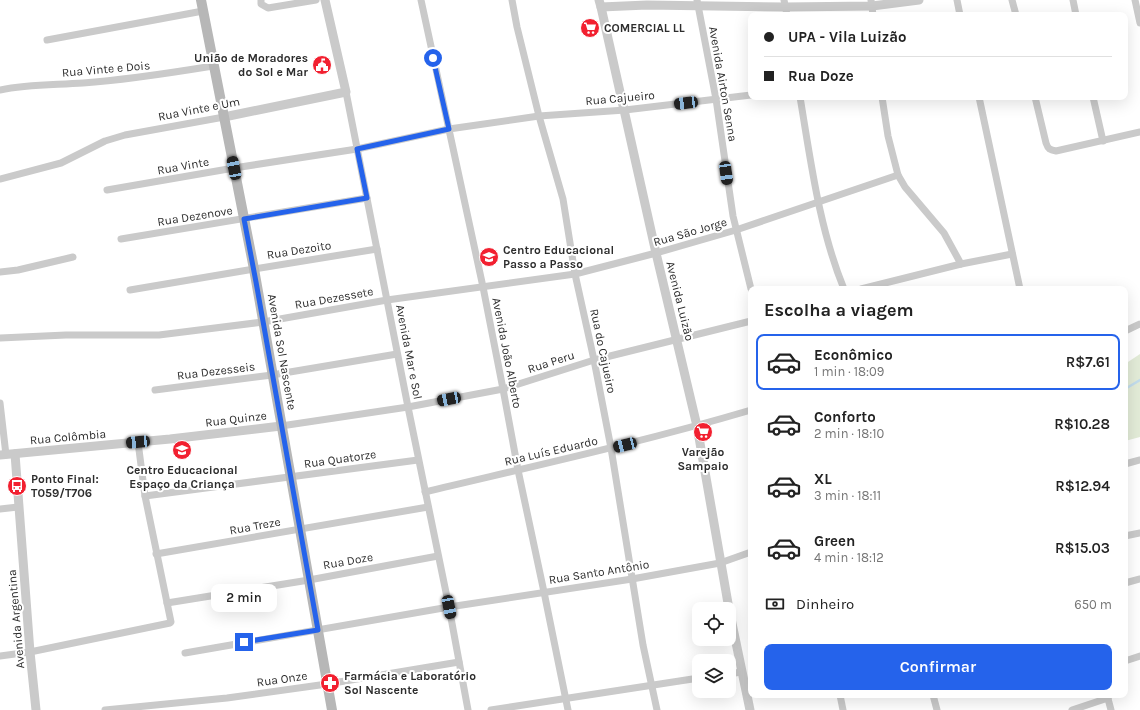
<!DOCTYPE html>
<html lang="pt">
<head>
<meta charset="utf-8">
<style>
  body { margin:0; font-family:Karla,sans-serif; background:#f2f2f2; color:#222; height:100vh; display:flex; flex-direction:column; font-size:15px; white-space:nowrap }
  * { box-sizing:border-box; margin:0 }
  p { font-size:13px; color:#767676 }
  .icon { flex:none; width:22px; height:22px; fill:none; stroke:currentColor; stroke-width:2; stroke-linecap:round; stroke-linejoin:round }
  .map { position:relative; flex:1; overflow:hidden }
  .side { position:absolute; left:748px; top:286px; width:380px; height:412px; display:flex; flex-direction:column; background:#fff; border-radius:8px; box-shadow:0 4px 16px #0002 }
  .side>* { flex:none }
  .guide { position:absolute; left:748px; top:12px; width:380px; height:88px; border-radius:8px; box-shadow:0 4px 16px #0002; display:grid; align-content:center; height:88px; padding:0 16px; background:#fff }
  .controls { position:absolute; left:692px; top:602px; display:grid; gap:8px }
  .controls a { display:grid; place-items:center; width:44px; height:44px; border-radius:8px; background:#fff; box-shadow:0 4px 16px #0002; font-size:20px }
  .end { position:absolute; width:18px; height:18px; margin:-9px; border:5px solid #2563eb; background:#fff; box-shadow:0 0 0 2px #fff }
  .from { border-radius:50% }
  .bubble { position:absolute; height:28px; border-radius:8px; background:#fff; box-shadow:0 4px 16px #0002; font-size:13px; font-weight:600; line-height:28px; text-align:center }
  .car { position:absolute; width:12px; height:24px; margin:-12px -6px; border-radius:5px; box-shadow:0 0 3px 1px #0007; background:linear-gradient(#222 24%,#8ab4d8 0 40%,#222 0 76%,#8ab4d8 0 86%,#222 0) }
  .guide b { display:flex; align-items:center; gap:14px; height:38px; font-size:15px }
  .guide b+b { border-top:1px solid #e0e0e0 }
  .guide i { width:10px; height:10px; background:#222 }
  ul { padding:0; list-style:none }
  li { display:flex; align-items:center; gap:12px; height:56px; margin:0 8px 6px; padding:0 8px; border:2px solid transparent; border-radius:8px }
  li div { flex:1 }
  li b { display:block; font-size:15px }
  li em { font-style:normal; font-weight:600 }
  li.current { border-color:#2563eb }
  li>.icon { width:36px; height:36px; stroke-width:1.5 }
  h2 { padding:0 16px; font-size:18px; line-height:48px }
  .pay { display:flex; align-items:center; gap:10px; height:44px; padding:0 16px; font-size:15px }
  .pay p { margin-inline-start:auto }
  .action { display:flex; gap:8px; margin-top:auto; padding:8px 16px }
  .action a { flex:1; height:46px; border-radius:8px; background:#2563eb; color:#fff; font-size:16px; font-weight:600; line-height:46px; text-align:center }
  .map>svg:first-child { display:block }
</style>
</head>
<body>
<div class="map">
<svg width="1140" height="710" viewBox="0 0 1140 710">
  <rect width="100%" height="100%" fill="#fff"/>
  <polygon fill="#e3ecd8" points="1140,354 1140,437 1125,441 1125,364"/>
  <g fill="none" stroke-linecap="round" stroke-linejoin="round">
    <polyline stroke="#c3dded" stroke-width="2.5" points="1125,389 1140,380"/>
    <g stroke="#cacaca" stroke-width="7">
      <polyline points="261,0 261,4 268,8 316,0"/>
      <polyline points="421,0 483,287 503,389 518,470 544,592 568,710"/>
      <polyline points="512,0 517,27 539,116 563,199 575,274 594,360 611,448 643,645 657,710"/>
      <polyline points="697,0 716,99 733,216 751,289"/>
      <polyline points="784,0 787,15"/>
      <polyline points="871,0 873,15"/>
      <polyline points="957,0 960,15"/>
      <polyline points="1012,0 1016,15"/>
      <polyline points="1073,0 1076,15"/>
      <polyline points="1135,0 1140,23"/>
      <polyline points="47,40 203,11"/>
      <path d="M0,90C27,84 55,85 83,83C126,80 170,73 213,66"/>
      <polyline points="346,92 408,407 449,607 468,710"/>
      <path d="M800,97C811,162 819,228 844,289"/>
      <polyline points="882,97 888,136 898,175 905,187 944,233 961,264"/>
      <polyline points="979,97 1020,289"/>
      <path d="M1035,97L1046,143C1048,149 1050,150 1056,151L1140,132"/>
      <polyline points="1093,97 1103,141"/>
      <polyline points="0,179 61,163 105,141 125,135 224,117"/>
      <polyline points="107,190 234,168 357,149 449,129 539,116 625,110 751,95"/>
      <polyline points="121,239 367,198"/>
      <polyline points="0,272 18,270 73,257"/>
      <polyline points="861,289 961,264 1012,254"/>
      <polyline points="130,290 254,269 377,249"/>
      <polyline points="1125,331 1140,324"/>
      <polyline points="0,338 66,335 159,335 263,322 387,300 575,274 656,253 736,230 898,175"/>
      <polyline points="155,390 272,375 397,354"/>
      <polyline points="0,403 6,455"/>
      <polyline points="281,426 408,407 503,389 594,360 751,321"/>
      <polyline points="1125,464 1140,460"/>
      <path d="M425,492C534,466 643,442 751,410"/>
      <polyline points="145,496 418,460"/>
      <polyline points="0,509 18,507"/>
      <polyline points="1125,536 1140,533"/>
      <polyline points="156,554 428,507"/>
      <polyline points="1125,583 1140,579"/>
      <polyline points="167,603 309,580 438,556"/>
      <polyline points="185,653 449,607 632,579 720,563 751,552"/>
      <polyline points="0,656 30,652 170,623 171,622 145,496 138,442"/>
      <polyline points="1125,661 1140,656"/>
      <polyline points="729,674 741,672"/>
      <polyline points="840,695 843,710"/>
      <polyline points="933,695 937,710"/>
      <polyline points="1107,695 1111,710"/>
      <polyline points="105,710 227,698 327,684 459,662"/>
      <polyline points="491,710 699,678"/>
      <polyline points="1072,710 1108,698"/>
    </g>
    <g stroke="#cacaca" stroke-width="9">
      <polyline points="599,0 601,7 656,253 697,426 729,609"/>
      <polyline points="601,7 647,5 785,7 872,6 919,0"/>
      <polyline points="224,117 346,92 325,0"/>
      <polyline points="15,454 30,652 36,710"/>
      <polyline points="0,455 170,439 281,426"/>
      <polyline points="729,609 750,710"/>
    </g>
    <polyline stroke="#b7b7b7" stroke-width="10" points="201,0 254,269 332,710"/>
  </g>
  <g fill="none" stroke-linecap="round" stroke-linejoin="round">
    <polyline stroke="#2563eb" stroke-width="5" points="244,642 318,630 256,282 244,219 367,198 357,149 449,129 433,58"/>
  </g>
  <defs>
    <symbol id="supermarket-disc" viewBox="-11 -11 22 22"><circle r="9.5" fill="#f22030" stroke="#fff"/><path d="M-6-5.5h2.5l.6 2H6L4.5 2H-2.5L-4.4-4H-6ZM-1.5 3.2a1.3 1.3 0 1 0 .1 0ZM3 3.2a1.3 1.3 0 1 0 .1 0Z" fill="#fff"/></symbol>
    <symbol id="civic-disc" viewBox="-11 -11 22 22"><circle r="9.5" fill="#f22030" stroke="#fff"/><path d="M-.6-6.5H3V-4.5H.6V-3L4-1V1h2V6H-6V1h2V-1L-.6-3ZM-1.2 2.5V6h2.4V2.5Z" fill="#fff"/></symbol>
    <symbol id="school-disc" viewBox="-11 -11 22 22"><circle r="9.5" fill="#f22030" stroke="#fff"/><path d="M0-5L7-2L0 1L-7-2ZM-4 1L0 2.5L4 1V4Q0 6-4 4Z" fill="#fff"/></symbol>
    <symbol id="bus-disc" viewBox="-11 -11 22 22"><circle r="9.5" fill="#f22030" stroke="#fff"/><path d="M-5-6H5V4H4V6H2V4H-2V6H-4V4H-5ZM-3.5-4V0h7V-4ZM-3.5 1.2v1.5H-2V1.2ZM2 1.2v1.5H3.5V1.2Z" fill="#fff"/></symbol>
    <symbol id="pharmacy-disc" viewBox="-11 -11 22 22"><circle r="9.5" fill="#f22030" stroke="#fff"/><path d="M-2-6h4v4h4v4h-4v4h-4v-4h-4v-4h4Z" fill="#fff"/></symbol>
  </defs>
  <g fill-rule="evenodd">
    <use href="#supermarket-disc" x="579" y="17" width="22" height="22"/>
    <use href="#civic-disc" x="311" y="54" width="22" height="22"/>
    <use href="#school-disc" x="478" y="246" width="22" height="22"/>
    <use href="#supermarket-disc" x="692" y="421" width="22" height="22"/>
    <use href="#school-disc" x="171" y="439" width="22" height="22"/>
    <use href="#bus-disc" x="6" y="475" width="22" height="22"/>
    <use href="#pharmacy-disc" x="319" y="672" width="22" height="22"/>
  </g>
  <g text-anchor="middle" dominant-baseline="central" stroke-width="4" stroke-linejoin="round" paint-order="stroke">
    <g font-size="12" font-weight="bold" fill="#2d2d2d" stroke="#fff" text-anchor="start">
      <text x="604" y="28">COMERCIAL LL</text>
      <text x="308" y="58" text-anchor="end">União de Moradores<tspan x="308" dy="14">do Sol e Mar</tspan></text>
      <text x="503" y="250">Centro Educacional<tspan x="503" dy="14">Passo a Passo</tspan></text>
      <text x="703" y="452" text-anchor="middle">Varejão<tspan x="703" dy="14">Sampaio</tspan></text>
      <text x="182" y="470" text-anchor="middle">Centro Educacional<tspan x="182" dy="14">Espaço da Criança</tspan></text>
      <text x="31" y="479">Ponto Final:<tspan x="31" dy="14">T059/T706</tspan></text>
      <text x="344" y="676">Farmácia e Laboratório<tspan x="344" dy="14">Sol Nascente</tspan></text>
    </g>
    <g font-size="12" fill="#2d2d2d" stroke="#fff">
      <text transform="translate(106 69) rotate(-5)">Rua Vinte e Dois</text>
      <text transform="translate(723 84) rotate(80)">Avenida Airton Senna</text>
      <text transform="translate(620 98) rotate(-5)">Rua Cajueiro</text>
      <text transform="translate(199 109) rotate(-11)">Rua Vinte e Um</text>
      <text transform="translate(183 166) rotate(-10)">Rua Vinte</text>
      <text transform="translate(195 216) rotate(-9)">Rua Dezenove</text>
      <text transform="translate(690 232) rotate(-16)">Rua São Jorge</text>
      <text transform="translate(299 250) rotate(-9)">Rua Dezoito</text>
      <text transform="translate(334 298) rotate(-10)">Rua Dezessete</text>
      <text transform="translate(680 301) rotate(76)">Avenida Luizão</text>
      <text transform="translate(603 351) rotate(78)">Rua do Cajueiro</text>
      <text transform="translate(282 352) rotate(80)">Avenida Sol Nascente</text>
      <text transform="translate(409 352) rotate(79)">Avenida Mar e Sol</text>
      <text transform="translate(507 353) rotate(79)">Avenida João Alberto</text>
      <text transform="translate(551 362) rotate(-18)">Rua Peru</text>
      <text transform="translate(216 371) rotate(-7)">Rua Dezesseis</text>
      <text transform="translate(236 419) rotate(-7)">Rua Quinze</text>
      <text transform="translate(68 437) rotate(-5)">Rua Colômbia</text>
      <text transform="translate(551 451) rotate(-13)">Rua Luís Eduardo</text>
      <text transform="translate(340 459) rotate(-8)">Rua Quatorze</text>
      <text transform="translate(255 526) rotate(-10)">Rua Treze</text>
      <text transform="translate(348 561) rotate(-10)">Rua Doze</text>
      <text transform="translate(599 572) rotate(-9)">Rua Santo Antônio</text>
      <text transform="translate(16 619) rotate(-95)">Avenida Argentina</text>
      <text transform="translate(282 679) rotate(-8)">Rua Onze</text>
    </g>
  </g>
</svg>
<div class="controls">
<a><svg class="icon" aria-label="locate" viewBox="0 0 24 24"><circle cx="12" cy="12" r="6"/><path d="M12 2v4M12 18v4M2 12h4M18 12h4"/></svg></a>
<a><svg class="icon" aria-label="layers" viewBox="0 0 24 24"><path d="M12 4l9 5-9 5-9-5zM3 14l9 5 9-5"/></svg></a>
</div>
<i class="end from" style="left:433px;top:58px"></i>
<i class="end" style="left:244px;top:642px"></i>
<div class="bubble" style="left:211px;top:584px;width:66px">2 min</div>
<i class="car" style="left:686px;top:103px;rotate:263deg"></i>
<i class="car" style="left:234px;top:168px;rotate:349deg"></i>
<i class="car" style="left:726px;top:173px;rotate:172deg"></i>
<i class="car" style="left:449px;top:399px;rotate:259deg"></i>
<i class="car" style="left:138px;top:442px;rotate:265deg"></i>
<i class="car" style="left:625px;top:445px;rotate:256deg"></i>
<i class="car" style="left:449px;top:607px;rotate:169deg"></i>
<div class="guide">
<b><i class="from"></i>UPA - Vila Luizão</b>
<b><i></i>Rua Doze</b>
</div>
<section class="side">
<h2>Escolha a viagem</h2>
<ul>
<li class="current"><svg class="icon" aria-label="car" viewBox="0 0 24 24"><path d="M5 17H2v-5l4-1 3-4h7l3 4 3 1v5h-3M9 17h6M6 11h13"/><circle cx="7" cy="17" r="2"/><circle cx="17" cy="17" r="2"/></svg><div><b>Econômico</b><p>1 min · 18:09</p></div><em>R$7.61</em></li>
<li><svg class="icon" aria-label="car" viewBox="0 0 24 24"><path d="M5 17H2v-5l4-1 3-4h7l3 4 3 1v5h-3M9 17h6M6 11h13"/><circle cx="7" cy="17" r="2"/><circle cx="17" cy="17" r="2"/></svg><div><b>Conforto</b><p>2 min · 18:10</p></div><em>R$10.28</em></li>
<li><svg class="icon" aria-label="car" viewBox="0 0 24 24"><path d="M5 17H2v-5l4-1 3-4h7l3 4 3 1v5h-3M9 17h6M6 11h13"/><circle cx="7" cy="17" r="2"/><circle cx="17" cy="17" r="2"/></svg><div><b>XL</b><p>3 min · 18:11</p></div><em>R$12.94</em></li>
<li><svg class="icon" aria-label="car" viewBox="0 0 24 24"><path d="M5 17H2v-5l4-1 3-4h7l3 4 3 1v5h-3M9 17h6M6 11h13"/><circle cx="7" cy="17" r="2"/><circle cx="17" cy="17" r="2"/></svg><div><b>Green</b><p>4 min · 18:12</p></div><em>R$15.03</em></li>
</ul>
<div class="pay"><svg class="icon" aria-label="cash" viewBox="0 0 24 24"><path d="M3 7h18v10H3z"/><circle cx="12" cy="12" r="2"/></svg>Dinheiro<p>650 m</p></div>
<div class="action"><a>Confirmar</a></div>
</section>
</div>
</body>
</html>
